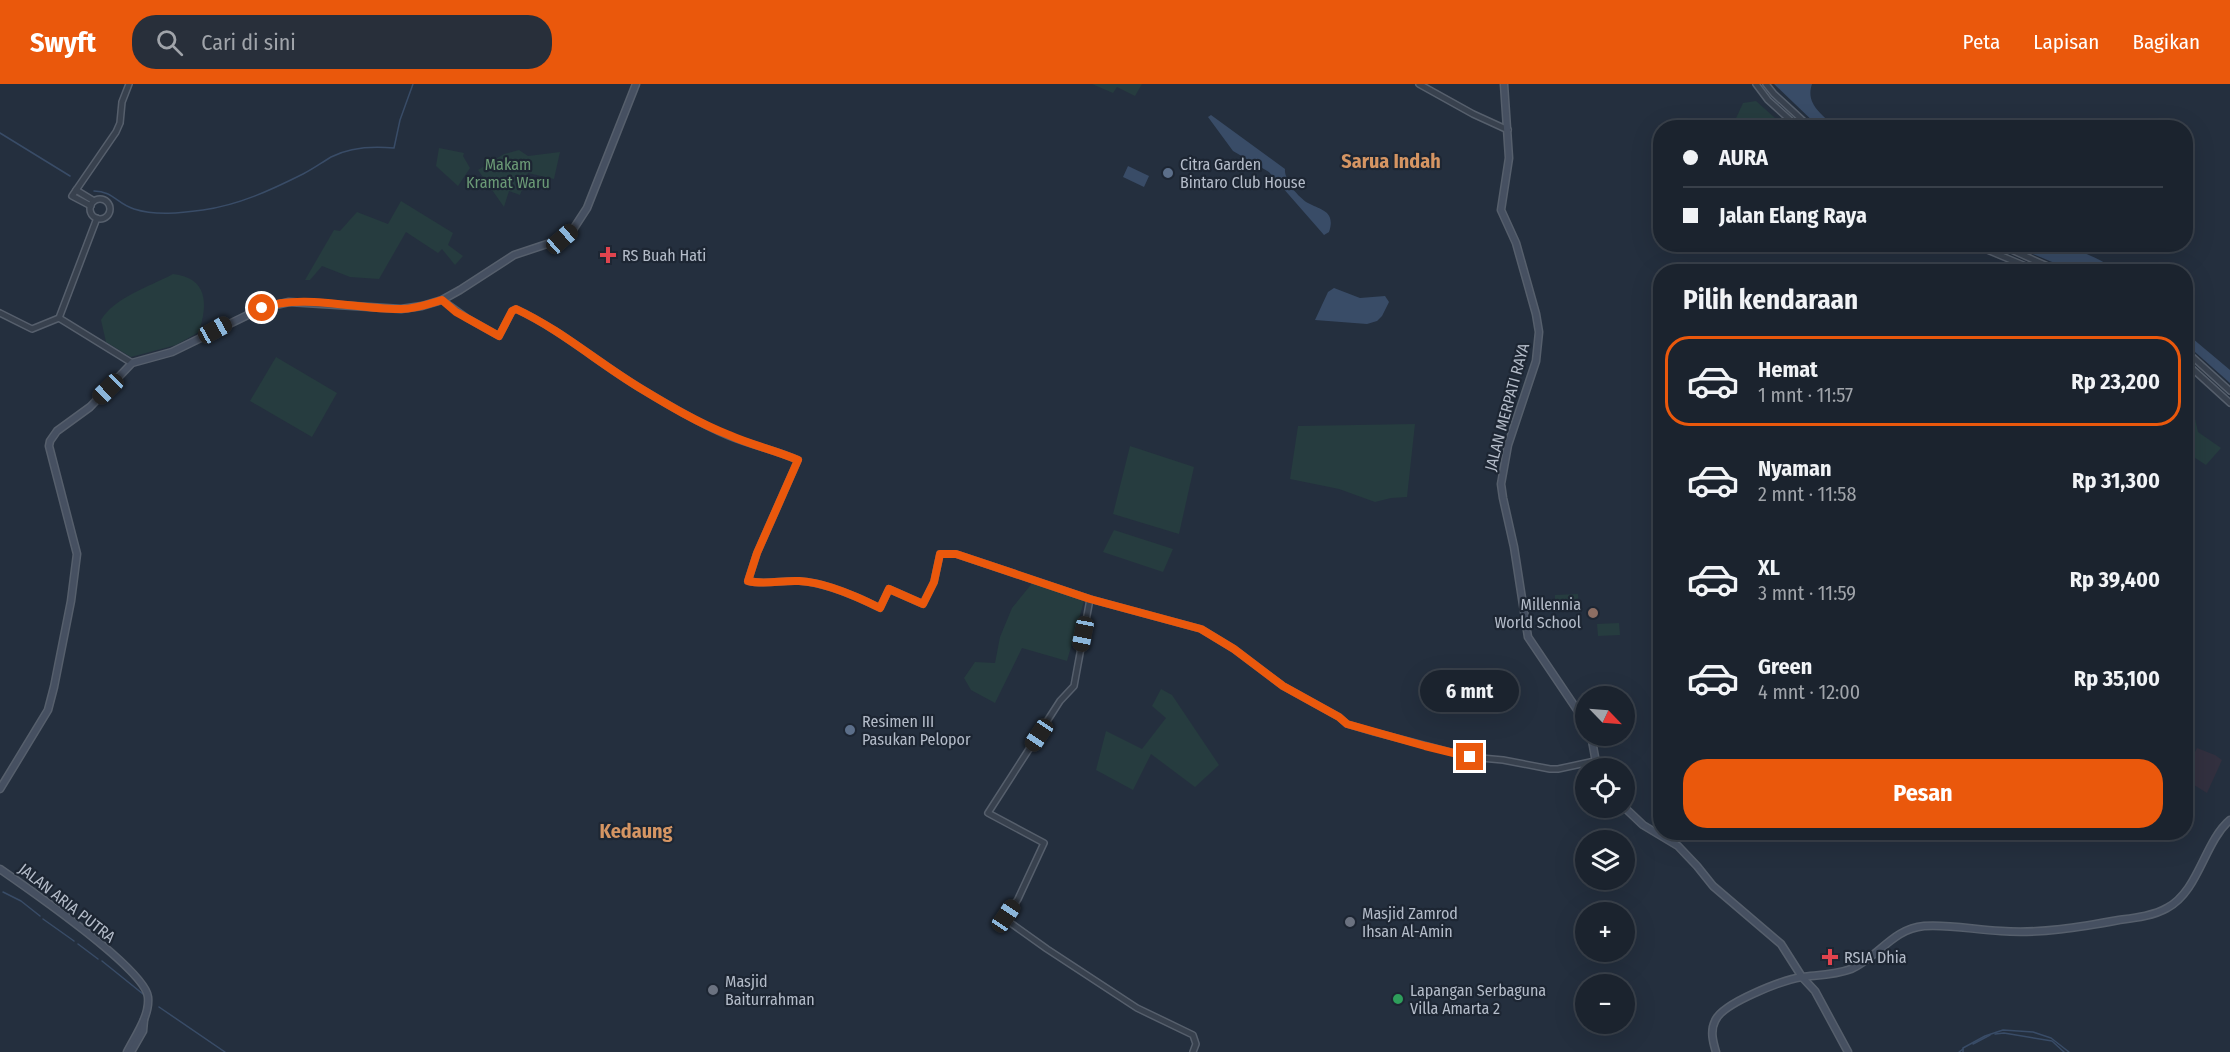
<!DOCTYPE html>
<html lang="id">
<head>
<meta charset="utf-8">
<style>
  body { margin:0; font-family:"Fira Sans Condensed",sans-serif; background:#282f3a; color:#f1f3f6; height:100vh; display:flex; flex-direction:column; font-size:22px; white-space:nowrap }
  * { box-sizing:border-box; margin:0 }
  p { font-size:20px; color:#a0a4aa }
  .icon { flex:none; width:33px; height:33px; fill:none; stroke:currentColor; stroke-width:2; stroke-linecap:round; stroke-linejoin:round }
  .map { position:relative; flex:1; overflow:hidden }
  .panel { position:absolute; left:1653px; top:180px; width:540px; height:576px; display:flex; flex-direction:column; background:#1b232e; border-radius:24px; box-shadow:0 6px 24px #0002,0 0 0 2px #39404a }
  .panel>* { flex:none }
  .banner { position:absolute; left:1653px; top:36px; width:540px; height:132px; border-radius:24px; box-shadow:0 6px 24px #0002,0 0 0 2px #39404a; display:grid; align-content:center; height:132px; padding:0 30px; background:#1b232e }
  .needle { width:39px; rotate:115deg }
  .tools { position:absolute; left:1575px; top:602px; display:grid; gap:12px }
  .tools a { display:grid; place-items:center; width:60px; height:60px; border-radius:50%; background:#1b232e; box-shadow:0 6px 24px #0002,0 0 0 2px #39404a; font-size:30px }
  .end { position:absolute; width:27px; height:27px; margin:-14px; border:8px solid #ea580c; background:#fff; box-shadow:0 0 0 3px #fff }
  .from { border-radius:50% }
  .bubble { position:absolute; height:42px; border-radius:21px; background:#1b232e; box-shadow:0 6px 24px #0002,0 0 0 2px #39404a; font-size:20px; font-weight:700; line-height:42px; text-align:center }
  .car { position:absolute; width:18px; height:36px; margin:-18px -9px; border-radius:8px; box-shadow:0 0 4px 2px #0007; background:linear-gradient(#222 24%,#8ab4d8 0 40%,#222 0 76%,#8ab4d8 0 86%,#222 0) }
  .banner b { display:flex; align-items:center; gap:21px; height:57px; font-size:22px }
  .banner b+b { border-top:2px solid #39404a }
  .banner i { width:15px; height:15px; background:#f1f3f6 }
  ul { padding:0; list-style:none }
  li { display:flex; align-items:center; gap:18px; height:90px; margin:0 12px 9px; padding:0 18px; border:3px solid transparent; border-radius:24px }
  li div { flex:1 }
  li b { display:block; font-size:22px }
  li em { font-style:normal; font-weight:700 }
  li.current { border-color:#ea580c }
  li>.icon { width:54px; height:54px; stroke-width:1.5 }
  h2 { padding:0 30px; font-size:27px; line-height:72px }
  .primary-button { display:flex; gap:12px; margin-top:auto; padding:12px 30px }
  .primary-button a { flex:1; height:69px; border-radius:24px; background:#ea580c; color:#fff; font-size:24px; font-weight:700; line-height:69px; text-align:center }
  header { display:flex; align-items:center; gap:36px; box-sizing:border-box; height:84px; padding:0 30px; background:#ea580c; color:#fff }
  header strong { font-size:28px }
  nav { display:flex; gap:33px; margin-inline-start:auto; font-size:21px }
  .search { width:420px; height:54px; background:#282f3a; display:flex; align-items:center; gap:15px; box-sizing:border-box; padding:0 21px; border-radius:24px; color:#a0a4aa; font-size:22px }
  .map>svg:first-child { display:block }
</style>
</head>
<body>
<header>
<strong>Swyft</strong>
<div class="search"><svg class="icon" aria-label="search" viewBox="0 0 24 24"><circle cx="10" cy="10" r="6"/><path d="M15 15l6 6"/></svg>Cari di sini</div>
<nav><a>Peta</a><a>Lapisan</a><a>Bagikan</a></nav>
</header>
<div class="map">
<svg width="2230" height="968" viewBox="0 0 2230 968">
  <rect width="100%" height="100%" fill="#242f3e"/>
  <polygon fill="#32303f" points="2197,664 2215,671 2222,676 2207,709 2186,696 2186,686"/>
  <g fill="#263c3f">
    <polygon points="1092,0 1142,0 1135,12 1117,3 1113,9"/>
    <polygon points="1756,17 1785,43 1732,43 1743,19"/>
    <polygon points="439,64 464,69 463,72 470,84 458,102 436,82"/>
    <polygon points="519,66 528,72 560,68 554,95 528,89 520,111 509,107 504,123 478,86 504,70"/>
    <polygon points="401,117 453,149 448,161 463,172 455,181 442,165 438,169 406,148 379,195 350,193 322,182 310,196 305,196 334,146 340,147 357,128 388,140"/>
    <path d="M173,190C208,194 208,220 199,248L176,261L131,273L106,258L101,236C115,213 149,203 173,190Z"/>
    <polygon points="276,273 337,309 312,353 250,317"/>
    <polygon points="2186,314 2193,326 2198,348 2221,364 2206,381 2186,368"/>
    <polygon points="1415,340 1407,413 1391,414 1375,418 1339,405 1290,395 1298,342"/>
    <polygon points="1130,362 1194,383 1179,450 1113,430"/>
    <polygon points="1114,446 1173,465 1163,488 1103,468"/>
    <polygon points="1034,497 1084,517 1067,577 1022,564 995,619 971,606 964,594 975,578 995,579 1000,553 1012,524"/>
    <polygon points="1578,510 1579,523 1555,524 1555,511"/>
    <polygon points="1619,539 1620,551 1598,552 1597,540"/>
    <polygon points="1161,605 1172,611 1219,681 1195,703 1151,670 1133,706 1096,686 1106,647 1142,665 1166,634 1152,622"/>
  </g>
  <g fill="#394c67">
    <path d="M1774,0H1812C1805,20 1822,30 1835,43H1819Z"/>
    <path d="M1211,31L1285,85C1284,96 1298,113 1308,119C1321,126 1336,127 1329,148L1324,151L1269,88L1233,67L1208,33Z"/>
    <polygon points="1128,82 1149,92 1144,103 1123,93"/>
    <path d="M2011,161C2052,160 2083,162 2117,187H2074Z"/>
    <polygon points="1334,204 1360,214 1385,212 1389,218 1382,232 1377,237 1367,240 1315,236 1328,208"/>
    <polygon points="2186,249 2230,286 2230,299 2186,260"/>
  </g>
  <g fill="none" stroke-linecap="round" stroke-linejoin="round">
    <g stroke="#394c67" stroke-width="1.5">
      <polyline points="0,49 70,92"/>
      <path d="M94,107C113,107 117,120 134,125C156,132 181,129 203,126C239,121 271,106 303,90C313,85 321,79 331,73C350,63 372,62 394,64L400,36L413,0"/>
      <polyline points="3,808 21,817 40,832"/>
      <polyline points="43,835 74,857"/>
      <polyline points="78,860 98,875"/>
      <polyline points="102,877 143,910"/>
      <polyline points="159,923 225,968"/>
      <polyline points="1995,950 2004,949 2052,957 2064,968"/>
      <polyline points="1973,960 1990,951"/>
      <polyline points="1959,968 1963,965"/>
      <polyline points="1963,968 1963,964 1985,952 2003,946 2033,948 2051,954 2069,968"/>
    </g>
    <defs>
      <g id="tertiary">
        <polyline points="1419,0 1473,30 1508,46"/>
        <polyline points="1756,0 1768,16 1799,44"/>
        <polyline points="1766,0 1774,10 1811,44"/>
        <polyline points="76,106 94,117"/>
        <circle cx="100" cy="125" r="10"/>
        <polyline points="91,122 72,112 116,48 120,39 122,18 129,0"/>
        <polyline points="1973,160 2040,188"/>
        <polyline points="1998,160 2061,188"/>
        <path d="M442,216L467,234L499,252L512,227L516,225C561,246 597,278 640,304C668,321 698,339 729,352C751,361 775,366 798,376L757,469L748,497C765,501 782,496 799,497C823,498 859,513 880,524L889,505L923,520L934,498L940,470H956L1090,515L1201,545L1234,565L1283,602L1339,633L1347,640L1374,648L1470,673L1503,676L1550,685H1558L1595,677"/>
        <polyline points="0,229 32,245 59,234 132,279"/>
        <polyline points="59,234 97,134"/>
        <polyline points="2186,267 2230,307"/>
        <polyline points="2186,279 2230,319"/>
        <polyline points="1090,515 1074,602 1060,617 988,729 1044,759 1018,815 1005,835 1047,865 1137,924 1193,951 1196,960 1193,968"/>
      </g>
      <g id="secondary">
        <polyline points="1504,0 1509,74 1501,126 1516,159 1536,230 1539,248 1536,277 1508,361 1501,400 1503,414 1514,463 1528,553 1586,639"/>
        <polyline points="1591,651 1597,684"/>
        <polyline points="0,705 48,626 54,603 71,517 77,470 49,362 50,357 57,347 90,323 132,279 172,268 262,224 289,218 401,225 422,222 442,216 460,206 514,171 562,155 574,144 587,124 636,0"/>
        <polyline points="1624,723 1643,741 1678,762 1697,782 1713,802 1781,860 1802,893 1815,907 1848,968"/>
        <path d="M0,785C26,803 145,885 148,913C150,932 135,952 127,968"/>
        <polyline points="131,968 143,947 144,936"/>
        <path d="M1716,968C1713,958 1710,947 1715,937C1722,919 1783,896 1802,893C1819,891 1835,891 1851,885C1879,873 1892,845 1924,842C1949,840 1976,846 2001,847C2040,850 2081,843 2119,836C2134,834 2153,832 2167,824C2199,807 2204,758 2230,736"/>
      </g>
    </defs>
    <use href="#tertiary" stroke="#565f6c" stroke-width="8"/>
    <use href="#secondary" stroke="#565f6c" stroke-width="9"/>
    <use href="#tertiary" stroke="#38414e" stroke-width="5"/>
    <use href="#secondary" stroke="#465061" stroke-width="6"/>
  </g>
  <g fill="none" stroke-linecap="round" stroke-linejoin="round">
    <path stroke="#ea580c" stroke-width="8" d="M262,224C302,209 359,226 401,225C415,225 429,220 442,216L456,228L499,252L512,227L516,225C561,246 597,278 640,304C668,321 698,339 729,351C751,361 775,366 798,376L757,469L748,497C765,501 782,496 799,497C824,498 858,513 880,524L889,505L923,520L934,498L940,470H956L1090,515L1201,545L1234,565L1283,602L1339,633L1347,640L1425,662L1470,673"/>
  </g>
  <g fill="#5c6f8a" stroke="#1d2633" stroke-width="2">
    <circle cx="1168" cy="89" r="6"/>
    <circle cx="850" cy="646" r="6"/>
  </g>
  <g fill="#e0444e" stroke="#1d2633" stroke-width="2">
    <path d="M605 162h6v6h6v6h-6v6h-6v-6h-6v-6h6z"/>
    <path d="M1827 864h6v6h6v6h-6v6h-6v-6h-6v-6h6z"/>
  </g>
  <circle fill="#8d6e63" stroke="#1d2633" stroke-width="2" cx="1593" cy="529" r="6"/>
  <g fill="#6b7280" stroke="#1d2633" stroke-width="2">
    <circle cx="1350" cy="838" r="6"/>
    <circle cx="713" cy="906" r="6"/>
  </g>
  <circle fill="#2e9e5b" stroke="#1d2633" stroke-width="2" cx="1398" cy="915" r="6"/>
  <g text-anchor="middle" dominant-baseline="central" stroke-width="4.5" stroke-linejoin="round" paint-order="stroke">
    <g font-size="16" fill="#6b9a76" stroke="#1d2633">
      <text x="508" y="80">Makam<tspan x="508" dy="18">Kramat Waru</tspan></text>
    </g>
    <g font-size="16" fill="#b4bcc9" stroke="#1d2633" text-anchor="start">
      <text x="1180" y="80">Citra Garden<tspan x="1180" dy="18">Bintaro Club House</tspan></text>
      <text x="622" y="171">RS Buah Hati</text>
      <text x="1581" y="520" text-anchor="end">Millennia<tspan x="1581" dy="18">World School</tspan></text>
      <text x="862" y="637">Resimen III<tspan x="862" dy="18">Pasukan Pelopor</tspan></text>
      <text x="1362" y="829">Masjid Zamrod<tspan x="1362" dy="18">Ihsan Al-Amin</tspan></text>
      <text x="1844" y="873">RSIA Dhia</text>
      <text x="725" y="897">Masjid<tspan x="725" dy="18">Baiturrahman</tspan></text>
      <text x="1410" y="906">Lapangan Serbaguna<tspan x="1410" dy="18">Villa Amarta 2</tspan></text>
    </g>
    <g font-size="16" fill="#b4bcc9" stroke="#1d2633">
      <text transform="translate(1507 323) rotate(-75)">JALAN MERPATI RAYA</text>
      <text transform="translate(67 819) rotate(38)">JALAN ARIA PUTRA</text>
    </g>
    <g font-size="20" font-weight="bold" fill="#d59563" stroke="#1d2633">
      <text x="1391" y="77">Sarua Indah</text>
      <text x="636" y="747">Kedaung</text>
    </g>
  </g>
</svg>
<div class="tools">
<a><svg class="needle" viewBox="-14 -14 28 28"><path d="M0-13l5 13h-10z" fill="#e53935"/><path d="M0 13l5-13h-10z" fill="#a0a4aa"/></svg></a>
<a><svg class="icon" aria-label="locate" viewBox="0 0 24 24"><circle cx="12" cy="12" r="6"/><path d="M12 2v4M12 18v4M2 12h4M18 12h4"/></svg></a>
<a><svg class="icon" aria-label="layers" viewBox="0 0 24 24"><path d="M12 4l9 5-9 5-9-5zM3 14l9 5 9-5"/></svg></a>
<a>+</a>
<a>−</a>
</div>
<i class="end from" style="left:262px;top:224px"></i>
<i class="end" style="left:1470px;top:673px"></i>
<div class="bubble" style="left:1420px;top:586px;width:99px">6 mnt</div>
<i class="car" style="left:562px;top:155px;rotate:49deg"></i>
<i class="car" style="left:215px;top:246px;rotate:61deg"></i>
<i class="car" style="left:108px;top:305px;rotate:226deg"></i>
<i class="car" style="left:1083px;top:550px;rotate:191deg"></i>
<i class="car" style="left:1039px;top:651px;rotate:214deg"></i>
<i class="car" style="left:1006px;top:832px;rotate:34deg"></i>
<div class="banner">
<b><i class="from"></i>AURA</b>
<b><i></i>Jalan Elang Raya</b>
</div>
<section class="panel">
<h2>Pilih kendaraan</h2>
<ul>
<li class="current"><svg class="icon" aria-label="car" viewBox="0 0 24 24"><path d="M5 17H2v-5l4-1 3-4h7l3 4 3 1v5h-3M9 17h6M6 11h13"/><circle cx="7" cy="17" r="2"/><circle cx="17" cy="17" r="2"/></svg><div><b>Hemat</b><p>1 mnt · 11:57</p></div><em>Rp 23,200</em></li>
<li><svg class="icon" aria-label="car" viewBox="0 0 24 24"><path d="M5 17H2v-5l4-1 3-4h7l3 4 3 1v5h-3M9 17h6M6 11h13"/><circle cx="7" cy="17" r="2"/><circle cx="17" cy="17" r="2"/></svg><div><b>Nyaman</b><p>2 mnt · 11:58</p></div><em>Rp 31,300</em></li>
<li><svg class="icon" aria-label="car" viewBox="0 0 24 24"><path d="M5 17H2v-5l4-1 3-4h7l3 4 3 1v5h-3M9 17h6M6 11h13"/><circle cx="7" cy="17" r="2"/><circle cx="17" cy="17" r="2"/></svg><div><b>XL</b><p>3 mnt · 11:59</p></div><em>Rp 39,400</em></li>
<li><svg class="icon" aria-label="car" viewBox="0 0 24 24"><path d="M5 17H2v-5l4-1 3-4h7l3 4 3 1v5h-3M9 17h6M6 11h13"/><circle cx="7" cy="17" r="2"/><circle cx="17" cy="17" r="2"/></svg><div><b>Green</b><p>4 mnt · 12:00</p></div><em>Rp 35,100</em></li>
</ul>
<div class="primary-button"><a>Pesan</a></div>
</section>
</div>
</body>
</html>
